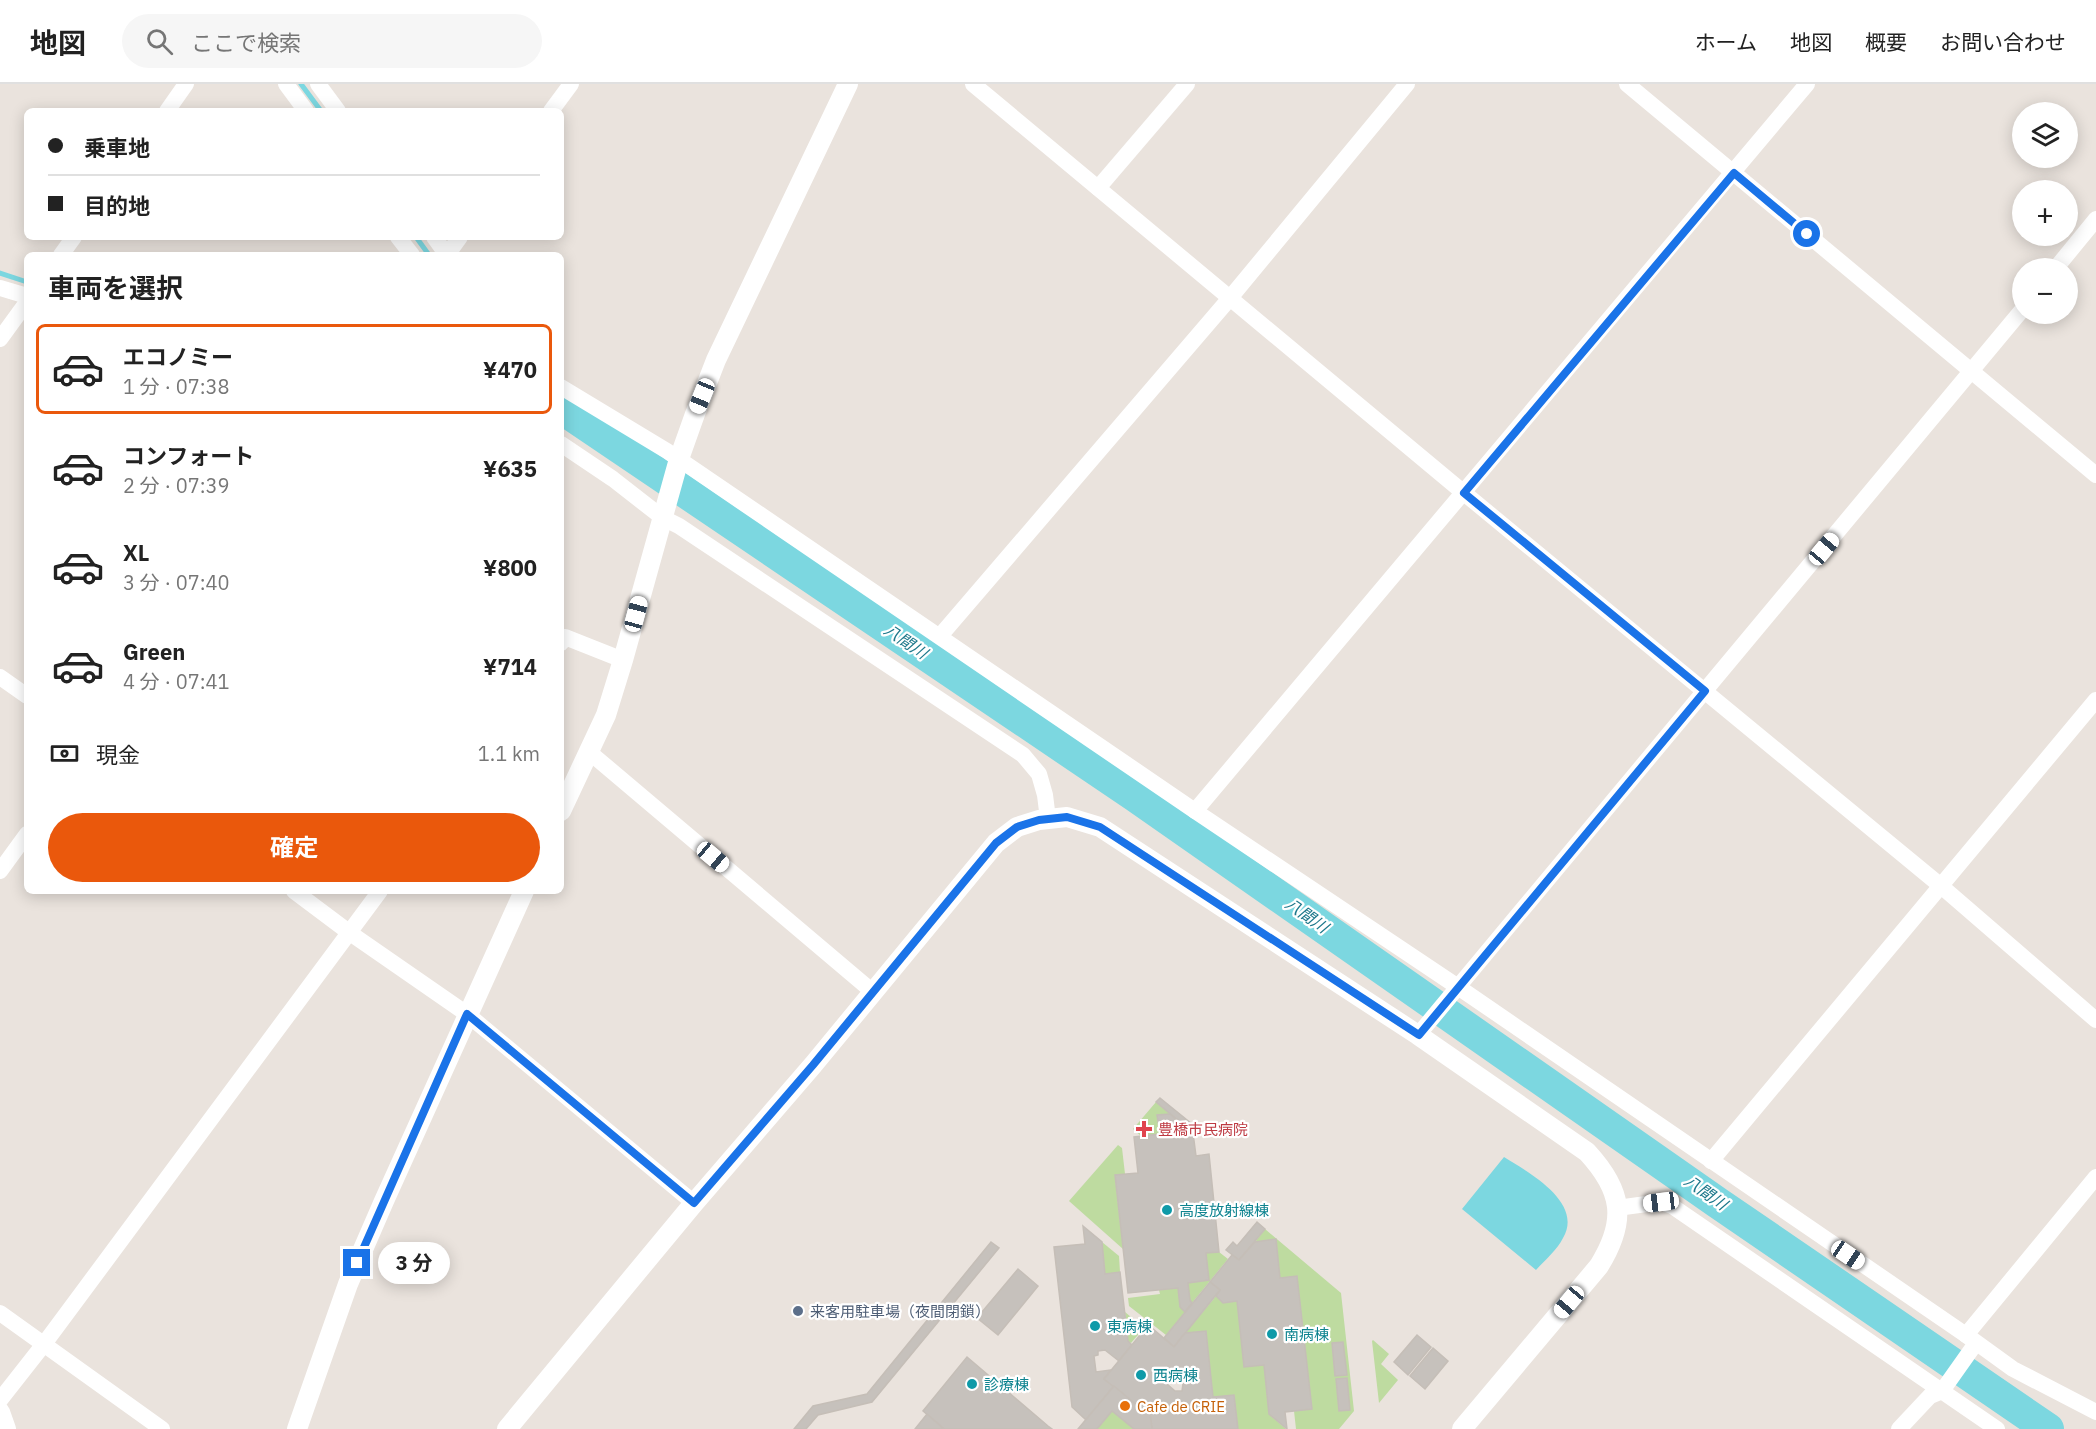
<!DOCTYPE html>
<html lang="ja">
<head>
<meta charset="utf-8">
<style>
  body { margin:0; font-family:"IBM Plex Sans","Noto Sans JP",sans-serif; background:#f6f6f6; color:#222; height:100vh; display:flex; flex-direction:column; font-size:22px; white-space:nowrap }
  * { box-sizing:border-box; margin:0 }
  p { font-size:20px; color:#767676 }
  .icon { flex:none; width:33px; height:33px; fill:none; stroke:currentColor; stroke-width:2; stroke-linecap:round; stroke-linejoin:round }
  .map { position:relative; flex:1; overflow:hidden }
  .sheet { position:absolute; left:24px; top:168px; width:540px; height:642px; display:flex; flex-direction:column; background:#fff; border-radius:9px; box-shadow:0 3px 15px #0003 }
  .sheet>* { flex:none }
  .hud { position:absolute; left:24px; top:24px; width:540px; height:132px; border-radius:9px; box-shadow:0 3px 15px #0003; display:grid; align-content:center; height:132px; padding:0 24px; background:#fff }
  .controls { position:absolute; left:2012px; top:18px; display:grid; gap:12px }
  .controls a { display:grid; place-items:center; width:66px; height:66px; border-radius:50%; background:#fff; box-shadow:0 3px 15px #0003; font-size:30px }
  .end { position:absolute; width:27px; height:27px; margin:-14px; border:8px solid #1a73e8; background:#fff; box-shadow:0 0 0 3px #fff }
  .from { border-radius:50% }
  .bubble { position:absolute; height:42px; border-radius:21px; background:#fff; box-shadow:0 3px 15px #0003; font-size:20px; font-weight:700; line-height:42px; text-align:center }
  .car { position:absolute; width:18px; height:36px; margin:-18px -9px; border-radius:8px; box-shadow:0 0 4px 2px #0007; background:linear-gradient(#fff 24%,#345 0 40%,#fff 0 76%,#345 0 86%,#fff 0) }
  .hud b { display:flex; align-items:center; gap:21px; height:57px; font-size:22px }
  .hud b+b { border-top:2px solid #e0e0e0 }
  .hud i { width:15px; height:15px; background:#222 }
  ul { padding:0; list-style:none }
  li { display:flex; align-items:center; gap:18px; height:90px; margin:0 12px 9px; padding:0 12px; border:3px solid transparent; border-radius:9px }
  li div { flex:1 }
  li b { display:block; font-size:22px }
  li em { font-style:normal; font-weight:700 }
  li.selected { border-color:#ea580c }
  li>.icon { width:54px; height:54px; stroke-width:1.5 }
  h2 { padding:0 24px; font-size:27px; line-height:72px }
  .pay { display:flex; align-items:center; gap:15px; height:66px; padding:0 24px; font-size:22px }
  .pay p { margin-inline-start:auto }
  .primary-button { display:flex; gap:12px; margin-top:auto; padding:12px 24px }
  .primary-button a { flex:1; height:69px; border-radius:36px; background:#ea580c; color:#fff; font-size:24px; font-weight:700; line-height:69px; text-align:center }
  header { display:flex; align-items:center; gap:36px; box-sizing:border-box; height:84px; padding:0 30px; background:#fff; border-bottom:2px solid #e0e0e0 }
  header strong { font-size:28px }
  nav { display:flex; gap:33px; margin-inline-start:auto; font-size:21px }
  .search { width:420px; height:54px; background:#f6f6f6; display:flex; align-items:center; gap:15px; box-sizing:border-box; padding:0 21px; border-radius:33px; color:#767676; font-size:22px }
  .map>svg:first-child { display:block }
</style>
</head>
<body>
<header>
<strong>地図</strong>
<div class="search"><svg class="icon" aria-label="search" viewBox="0 0 24 24"><circle cx="10" cy="10" r="6"/><path d="M15 15l6 6"/></svg>ここで検索</div>
<nav><a>ホーム</a><a>地図</a><a>概要</a><a>お問い合わせ</a></nav>
</header>
<div class="map">
<svg width="2096" height="1345" viewBox="0 0 2096 1345">
  <rect width="100%" height="100%" fill="#eae3dd"/>
  <g fill="#bedba0">
    <polygon points="1156,1018 1170,1030 1158,1031 1160,1050 1141,1052 1133,1045"/>
    <polygon points="1118,1061 1122,1064 1125,1090 1115,1092 1123,1165 1069,1117"/>
    <polygon points="1265,1145 1341,1209 1354,1327 1339,1345 1296,1345 1294,1327 1312,1325 1297,1193 1280,1194 1276,1155 1255,1158"/>
    <polygon points="1102,1158 1119,1172 1120,1188 1105,1190"/>
    <polygon points="1219,1168 1228,1175 1192,1219 1190,1216 1188,1199 1209,1196 1206,1169"/>
    <polygon points="1178,1204 1180,1222 1185,1228 1166,1251 1129,1222 1128,1214 1160,1210 1159,1206"/>
    <polygon points="1216,1212 1223,1219 1237,1217 1264,1281 1269,1330 1286,1345 1238,1345 1234,1311 1213,1313 1206,1247 1185,1249"/>
    <polygon points="1125,1228 1144,1244 1131,1259 1128,1257"/>
    <polygon points="1373,1256 1389,1270 1381,1280 1398,1296 1379,1319 1372,1257"/>
    <polygon points="1112,1327 1134,1345 1097,1345"/>
  </g>
  <path fill="#7cd7e0" d="M1504,1073C1528,1088 1584,1118 1563,1154C1557,1166 1545,1176 1536,1186L1462,1125Z"/>
  <g fill="none" stroke-linecap="round" stroke-linejoin="round">
    <g stroke="#7cd7e0" stroke-width="5">
      <polyline points="301,0 321,27"/>
      <polyline points="416,153 429,171"/>
      <polyline points="0,189 27,198"/>
    </g>
    <polyline stroke="#7cd7e0" stroke-width="32" points="561,324 1135,712 1718,1119 2048,1345"/>
  </g>
  <g fill="#c6c1bc" stroke="#c5beb7" stroke-width="1.5" fill-rule="evenodd">
    <polygon points="1160,1014 1197,1044 1193,1049 1156,1018"/>
    <polygon points="1170,1030 1193,1049 1196,1072 1209,1070 1219,1168 1206,1169 1209,1196 1188,1199 1190,1216 1192,1219 1185,1228 1180,1223 1178,1204 1128,1209 1115,1091 1138,1089 1134,1053 1160,1050 1157,1031"/>
    <polygon points="1257,1138 1265,1145 1239,1176 1226,1166 1233,1158 1237,1162"/>
    <polygon points="1083,1142 1102,1158 1105,1190 1120,1188 1128,1257 1132,1261 1119,1277 1105,1266 1098,1267 1098,1271 1094,1272 1096,1288 1111,1286 1104,1295 1114,1302 1086,1336 1072,1323 1054,1163 1085,1160"/>
    <polygon points="1276,1155 1280,1194 1297,1192 1312,1325 1285,1328 1287,1345 1269,1330 1264,1281 1244,1283 1237,1217 1223,1219 1216,1212 1220,1206 1210,1198 1232,1171 1239,1176 1255,1158"/>
    <polygon points="991,1158 999,1164 872,1318 818,1331 806,1345 794,1345 813,1322 867,1310"/>
    <polygon points="1018,1185 1038,1202 998,1251 977,1234"/>
    <polygon points="1210,1198 1220,1206 1174,1263 1164,1254"/>
    <path d="M1152,1244L1174,1263L1185,1249L1206,1247L1213,1313L1234,1311L1238,1345H1152L1149,1322L1145,1328L1104,1295L1145,1245ZM1188,1284L1189,1299L1183,1300L1182,1307H1175L1167,1300L1179,1285Z"/>
    <polygon points="1417,1251 1431,1263 1408,1291 1394,1278"/>
    <polygon points="1343,1258 1347,1291 1335,1292 1332,1259"/>
    <polygon points="1433,1264 1448,1277 1425,1305 1410,1292"/>
    <polygon points="967,1273 1048,1342 1052,1345 944,1345 923,1327"/>
    <polygon points="1347,1294 1350,1326 1339,1327 1336,1295"/>
    <polygon points="1114,1302 1145,1328 1149,1322 1152,1345 1134,1345 1112,1327 1097,1345 1078,1345"/>
    <polygon points="927,1330 944,1345 915,1345"/>
  </g>
  <g fill="none" stroke-linecap="round" stroke-linejoin="round">
    <g stroke="#fff" stroke-width="16">
      <polyline points="286,0 306,27"/>
      <polyline points="318,0 338,27"/>
      <polyline points="973,0 1464,409 1941,802 2096,936"/>
      <polyline points="1627,0 2096,391"/>
      <polyline points="167,27 186,0"/>
      <polyline points="551,27 571,0"/>
      <polyline points="1098,104 1187,0"/>
      <polyline points="398,153 412,171"/>
      <polyline points="434,153 447,171"/>
      <polyline points="61,171 74,153"/>
      <polyline points="447,171 460,153"/>
      <polyline points="2056,184 2096,135"/>
      <polyline points="0,204 27,212"/>
      <polyline points="0,255 27,218"/>
      <polyline points="561,303 667,367 1195,727 1458,903 1966,1251 2013,1285 2096,1328"/>
      <polyline points="561,360 613,395 663,434 679,442 1023,671 1039,690 1045,711 1048,735"/>
      <polyline points="940,552 1230,214 1407,0"/>
      <polyline points="561,559 565,553 623,576"/>
      <polyline points="0,593 27,612"/>
      <polyline points="588,667 873,908"/>
      <polyline points="1195,727 1807,0"/>
      <polyline points="0,787 27,750"/>
      <polyline points="294,807 350,849 467,930 694,1119"/>
      <polyline points="1418,951 2022,226"/>
      <polyline points="1711,1077 2096,616"/>
      <polyline points="1617,1124 1661,1118 1672,1122 1997,1345"/>
      <polyline points="0,1229 162,1345"/>
      <polyline points="1966,1251 2096,1093"/>
      <polyline points="0,1316 44,1260 380,807"/>
      <polyline points="1899,1345 1930,1312 1942,1307 1976,1259"/>
    </g>
    <g stroke="#fff" stroke-width="20">
      <polyline points="561,727 606,631 623,576 679,375 695,330 716,276 848,0"/>
      <polyline points="0,1328 6,1345"/>
      <polyline points="297,1345 348,1200 384,1117 524,807"/>
      <path d="M507,1345L694,1119L813,981L996,759L1017,743L1039,736L1067,733L1100,743L1418,951L1587,1068C1623,1107 1627,1137 1599,1182L1462,1345"/>
    </g>
  </g>
  <g fill="none" stroke-linecap="round" stroke-linejoin="round">
    <polyline stroke="#1a73e8" stroke-width="8" points="357,1179 467,930 694,1119 813,981 996,759 1017,743 1039,736 1067,733 1100,743 1419,951 1705,607 1464,409 1734,89 1807,150"/>
  </g>
  <path fill="#e0444e" stroke="#fff" stroke-width="2" d="M1141 1036h6v6h6v6h-6v6h-6v-6h-6v-6h6z"/>
  <g fill="#0f9aa8" stroke="#fff" stroke-width="2">
    <circle cx="1167" cy="1126" r="6"/>
    <circle cx="1095" cy="1242" r="6"/>
    <circle cx="1272" cy="1250" r="6"/>
    <circle cx="1141" cy="1291" r="6"/>
    <circle cx="972" cy="1300" r="6"/>
  </g>
  <circle fill="#5c6f8a" stroke="#fff" stroke-width="2" cx="798" cy="1227" r="6"/>
  <circle fill="#e8710a" stroke="#fff" stroke-width="2" cx="1125" cy="1322" r="6"/>
  <g text-anchor="middle" dominant-baseline="central" stroke-width="4.5" stroke-linejoin="round" paint-order="stroke">
    <g font-size="15" fill="#be3a42" stroke="#fff" text-anchor="start">
      <text x="1158" y="1045">豊橋市民病院</text>
    </g>
    <g font-size="15" fill="#0d838f" stroke="#fff" text-anchor="start">
      <text x="1179" y="1126">高度放射線棟</text>
      <text x="1107" y="1242">東病棟</text>
      <text x="1284" y="1250">南病棟</text>
      <text x="1153" y="1291">西病棟</text>
      <text x="984" y="1300">診療棟</text>
    </g>
    <g font-size="15" fill="#4e5e75" stroke="#fff" text-anchor="start">
      <text x="810" y="1227">来客用駐車場（夜間閉鎖）</text>
    </g>
    <g font-size="15" fill="#c56008" stroke="#fff" text-anchor="start">
      <text x="1137" y="1322">Cafe de CRIE</text>
    </g>
    <g font-size="16" font-style="italic" fill="#1d788b" stroke="#fff">
      <text transform="translate(906 557) rotate(34)">八間川</text>
      <text transform="translate(1307 831) rotate(35)">八間川</text>
      <text transform="translate(1706 1108) rotate(35)">八間川</text>
    </g>
  </g>
</svg>
<div class="controls">
<a><svg class="icon" aria-label="layers" viewBox="0 0 24 24"><path d="M12 4l9 5-9 5-9-5zM3 14l9 5 9-5"/></svg></a>
<a>+</a>
<a>−</a>
</div>
<i class="end from" style="left:1807px;top:150px"></i>
<i class="end" style="left:357px;top:1179px"></i>
<div class="bubble" style="left:378px;top:1158px;width:72px">3 分</div>
<i class="car" style="left:702px;top:312px;rotate:202deg"></i>
<i class="car" style="left:1824px;top:465px;rotate:40deg"></i>
<i class="car" style="left:636px;top:530px;rotate:15deg"></i>
<i class="car" style="left:713px;top:773px;rotate:130deg"></i>
<i class="car" style="left:1661px;top:1118px;rotate:263deg"></i>
<i class="car" style="left:1848px;top:1171px;rotate:124deg"></i>
<i class="car" style="left:1569px;top:1218px;rotate:220deg"></i>
<div class="hud">
<b><i class="from"></i>乗車地</b>
<b><i></i>目的地</b>
</div>
<section class="sheet">
<h2>車両を選択</h2>
<ul>
<li class="selected"><svg class="icon" aria-label="car" viewBox="0 0 24 24"><path d="M5 17H2v-5l4-1 3-4h7l3 4 3 1v5h-3M9 17h6M6 11h13"/><circle cx="7" cy="17" r="2"/><circle cx="17" cy="17" r="2"/></svg><div><b>エコノミー</b><p>1 分 · 07:38</p></div><em>¥470</em></li>
<li><svg class="icon" aria-label="car" viewBox="0 0 24 24"><path d="M5 17H2v-5l4-1 3-4h7l3 4 3 1v5h-3M9 17h6M6 11h13"/><circle cx="7" cy="17" r="2"/><circle cx="17" cy="17" r="2"/></svg><div><b>コンフォート</b><p>2 分 · 07:39</p></div><em>¥635</em></li>
<li><svg class="icon" aria-label="car" viewBox="0 0 24 24"><path d="M5 17H2v-5l4-1 3-4h7l3 4 3 1v5h-3M9 17h6M6 11h13"/><circle cx="7" cy="17" r="2"/><circle cx="17" cy="17" r="2"/></svg><div><b>XL</b><p>3 分 · 07:40</p></div><em>¥800</em></li>
<li><svg class="icon" aria-label="car" viewBox="0 0 24 24"><path d="M5 17H2v-5l4-1 3-4h7l3 4 3 1v5h-3M9 17h6M6 11h13"/><circle cx="7" cy="17" r="2"/><circle cx="17" cy="17" r="2"/></svg><div><b>Green</b><p>4 分 · 07:41</p></div><em>¥714</em></li>
</ul>
<div class="pay"><svg class="icon" aria-label="cash" viewBox="0 0 24 24"><path d="M3 7h18v10H3z"/><circle cx="12" cy="12" r="2"/></svg>現金<p>1.1 km</p></div>
<div class="primary-button"><a>確定</a></div>
</section>
</div>
</body>
</html>
